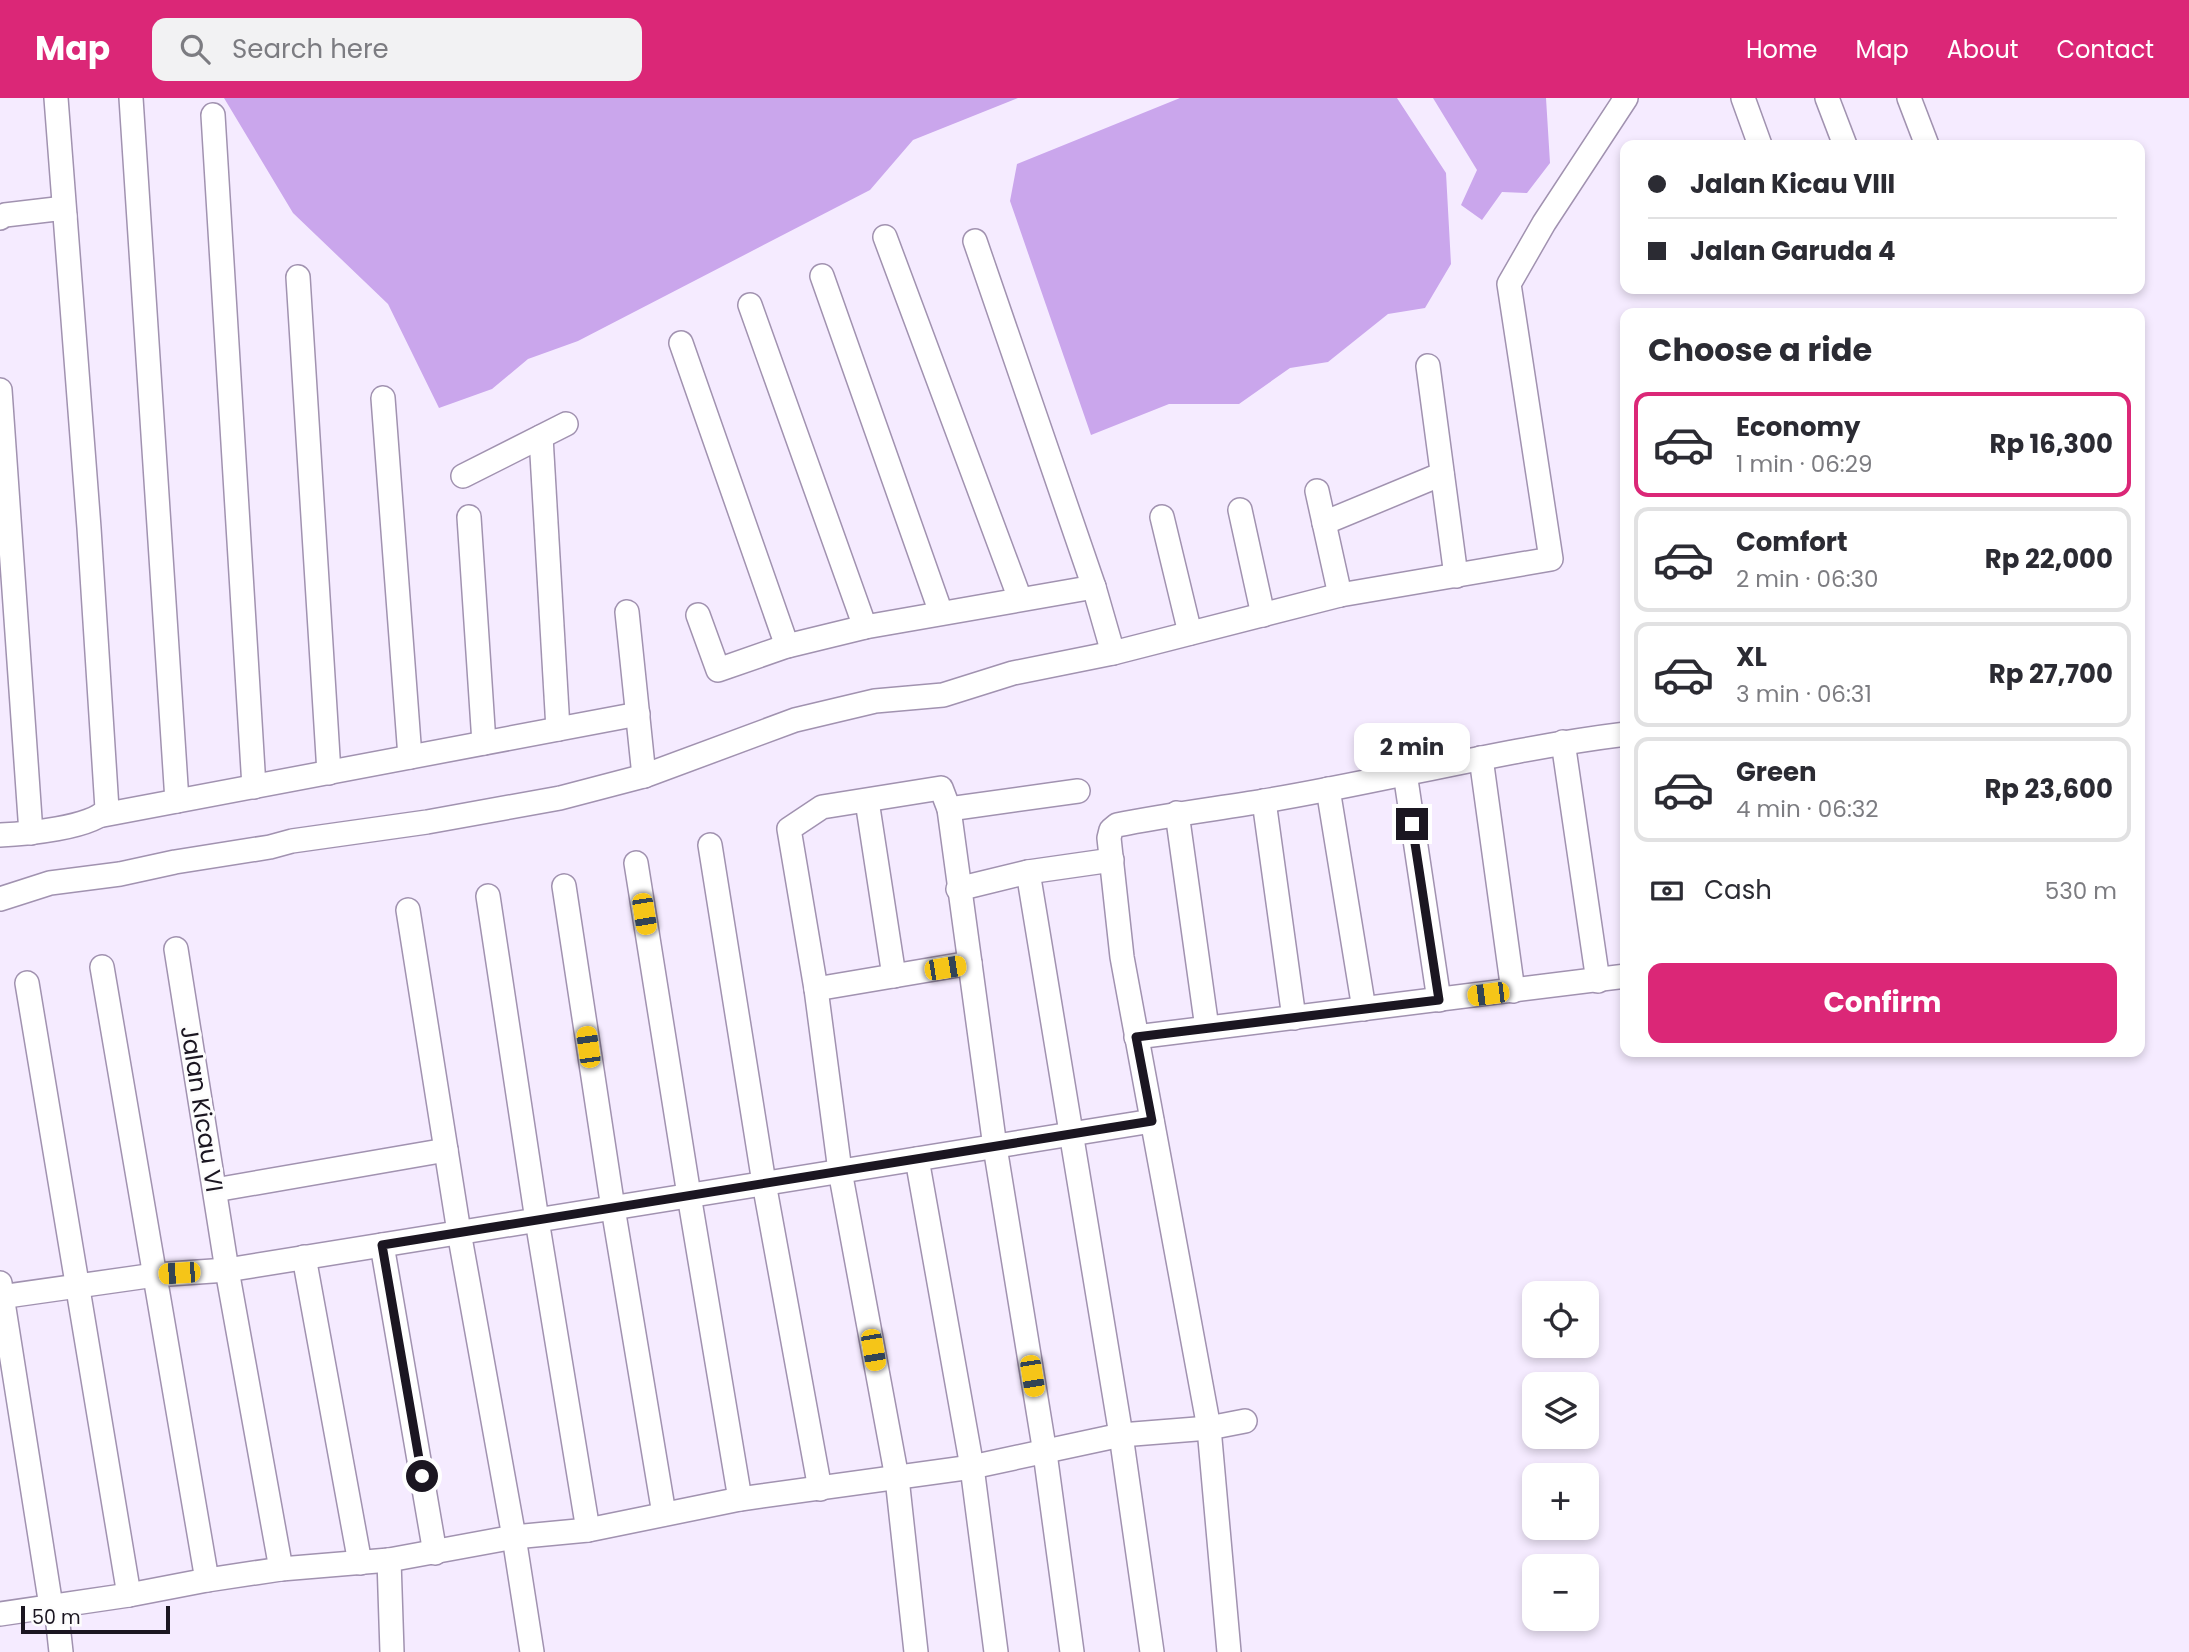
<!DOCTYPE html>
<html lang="en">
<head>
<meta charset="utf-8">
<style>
  body { margin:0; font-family:Poppins,sans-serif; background:#f2f2f3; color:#2b2b33; height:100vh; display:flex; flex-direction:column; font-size:26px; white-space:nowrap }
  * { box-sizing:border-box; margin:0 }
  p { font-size:23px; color:#7c7c81 }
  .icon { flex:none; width:38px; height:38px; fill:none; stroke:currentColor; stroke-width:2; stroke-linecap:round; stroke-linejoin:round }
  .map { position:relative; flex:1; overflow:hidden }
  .drawer { position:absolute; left:1620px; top:210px; width:525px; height:749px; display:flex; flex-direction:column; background:#fff; border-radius:14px; box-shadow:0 4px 10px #0003 }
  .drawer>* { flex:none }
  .banner { position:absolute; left:1620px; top:42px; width:525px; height:154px; border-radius:14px; box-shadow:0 4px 10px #0003; display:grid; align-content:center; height:154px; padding:0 28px; background:#fff }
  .fabs { position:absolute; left:1522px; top:1183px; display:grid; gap:14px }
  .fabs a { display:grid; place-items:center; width:77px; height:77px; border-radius:14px; background:#fff; box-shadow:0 4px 10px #0003; font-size:35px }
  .scale { position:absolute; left:21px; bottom:18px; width:149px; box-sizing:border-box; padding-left:7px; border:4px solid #1b1621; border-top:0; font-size:19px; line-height:24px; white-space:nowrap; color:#1b1621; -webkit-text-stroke:5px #fdfdfd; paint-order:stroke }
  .end { position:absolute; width:32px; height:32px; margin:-16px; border:9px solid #1b1621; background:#fff; box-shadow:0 0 0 4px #fff }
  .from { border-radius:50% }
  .bubble { position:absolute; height:49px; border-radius:14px; background:#fff; box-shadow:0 4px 10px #0003; font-size:23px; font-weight:700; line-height:49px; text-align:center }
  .car { position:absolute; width:21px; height:42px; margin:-21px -10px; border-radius:9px; box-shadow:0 0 5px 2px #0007; background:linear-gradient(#f5c518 24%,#345 0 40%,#f5c518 0 76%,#345 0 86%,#f5c518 0) }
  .banner b { display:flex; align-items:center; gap:24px; height:66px; font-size:26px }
  .banner b+b { border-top:2px solid #e1e1e2 }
  .banner i { width:18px; height:18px; background:#2b2b33 }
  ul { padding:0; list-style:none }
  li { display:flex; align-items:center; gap:21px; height:105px; margin:0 14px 10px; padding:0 14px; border:4px solid #e1e1e2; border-radius:14px }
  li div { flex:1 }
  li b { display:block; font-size:26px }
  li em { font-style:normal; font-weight:700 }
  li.active { border-color:#db2777 }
  li>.icon { width:63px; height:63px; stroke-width:1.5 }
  h2 { padding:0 28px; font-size:32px; line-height:84px }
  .pay { display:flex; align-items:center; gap:18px; height:77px; padding:0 28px; font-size:26px }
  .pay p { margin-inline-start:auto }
  .cta { display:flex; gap:14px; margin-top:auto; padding:14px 28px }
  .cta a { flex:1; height:80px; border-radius:14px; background:#db2777; color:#fff; font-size:28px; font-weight:700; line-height:80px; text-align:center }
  header { display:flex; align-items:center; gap:42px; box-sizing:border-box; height:98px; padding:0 35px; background:#db2777; color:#fff }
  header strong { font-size:33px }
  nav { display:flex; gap:38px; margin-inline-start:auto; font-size:24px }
  .search { width:490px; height:63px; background:#f2f2f3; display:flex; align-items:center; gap:18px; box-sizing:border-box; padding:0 24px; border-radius:14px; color:#7c7c81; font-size:26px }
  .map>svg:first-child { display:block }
</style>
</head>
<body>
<header>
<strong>Map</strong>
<div class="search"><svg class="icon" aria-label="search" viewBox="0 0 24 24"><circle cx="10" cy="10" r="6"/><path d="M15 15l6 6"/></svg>Search here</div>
<nav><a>Home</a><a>Map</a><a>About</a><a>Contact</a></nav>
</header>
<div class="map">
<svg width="2189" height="1554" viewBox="0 0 2189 1554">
  <rect width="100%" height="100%" fill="#f5ebff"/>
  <g fill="#caa6ec">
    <polygon points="224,0 1018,0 913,42 870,92 578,243 528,261 492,291 439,310 388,206 293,115"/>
    <polygon points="1180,0 1397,0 1446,75 1451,166 1425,210 1388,216 1328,264 1290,270 1239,306 1169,306 1091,337 1010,103 1017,66"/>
    <polygon points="1433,0 1546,0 1550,65 1527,95 1502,94 1482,122 1461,107 1477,72"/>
  </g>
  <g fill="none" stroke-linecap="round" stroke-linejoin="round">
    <defs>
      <g id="street">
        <polyline points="131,0 177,703"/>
        <polyline points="1743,0 1760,47"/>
        <polyline points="1827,0 1845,47"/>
        <polyline points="1909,0 1927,47"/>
        <polyline points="213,17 254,689"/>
        <polyline points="0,120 5,117 56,111 62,113 65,118"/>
        <polyline points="885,139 1020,501"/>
        <polyline points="975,143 1094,489 1113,555"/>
        <polyline points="822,178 941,515"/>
        <polyline points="298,179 329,675"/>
        <polyline points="750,207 865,529"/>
        <polyline points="681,245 787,548"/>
        <polyline points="1428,268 1456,478"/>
        <polyline points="0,292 31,735"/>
        <polyline points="383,300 410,659"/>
        <polyline points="541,339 558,631"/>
        <polyline points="463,378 566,326"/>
        <polyline points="1317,393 1340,497"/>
        <polyline points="1240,412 1263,517"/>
        <polyline points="469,419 484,645"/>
        <polyline points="1162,419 1190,535"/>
        <polyline points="1324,425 1442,376"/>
        <polyline points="627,514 644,678"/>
        <polyline points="698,517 718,572 787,548 865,529 1094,489"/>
        <polyline points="1563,644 1598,883"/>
        <polyline points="1481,660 1513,893"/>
        <polyline points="1405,675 1439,902"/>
        <polyline points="1328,691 1364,911"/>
        <polyline points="867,703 894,878"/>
        <polyline points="1264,703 1294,920"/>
        <polyline points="949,711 1078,693"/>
        <polyline points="1177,715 1207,930"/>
        <polyline points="103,717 638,616"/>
        <path d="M0,737C23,736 94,730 107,711L89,430L56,0"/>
        <polyline points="710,747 764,1085 820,1391"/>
        <polyline points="636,765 689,1097 740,1401"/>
        <polyline points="1028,774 1121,1337 1152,1554"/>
        <polyline points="564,788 613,1110 664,1416"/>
        <polyline points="958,791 1028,774 1112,762"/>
        <polyline points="488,798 537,1122 588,1432"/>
        <polyline points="0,801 50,785 120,776 175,764 270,749 292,743 427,724 560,700 644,678 795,622 875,603 943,597 1013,575 1113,555 1340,497 1551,461 1509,186 1544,125 1626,0"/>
        <polyline points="408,812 459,1134 514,1439 532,1554"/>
        <polyline points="176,851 227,1172 281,1471"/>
        <polyline points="102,869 207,1482"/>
        <polyline points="27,885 129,1497"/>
        <polyline points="816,891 970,865"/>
        <polyline points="1136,939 1626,878"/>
        <polyline points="917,1061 972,1369 996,1554"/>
        <polyline points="215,1092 446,1052"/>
        <polyline points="382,1147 435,1455"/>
        <polyline points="304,1159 360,1465"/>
        <polyline points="0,1185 51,1508"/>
        <polyline points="0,1199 155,1177 227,1172 1152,1023"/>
        <polyline points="389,1462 392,1554"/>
        <polyline points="56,1508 61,1554"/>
        <polyline points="0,1516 129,1497 207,1482 281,1471 389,1462 514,1439 588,1432 740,1401 972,1369 1121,1337 1209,1330 1245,1323"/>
        <polyline points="916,1554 897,1380 840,1073 816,891 789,731 822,709 941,690 949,711 995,1049 1045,1355 1072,1554"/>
        <path d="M1229,1554L1209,1330L1122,859L1109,740L1111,732L1117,727C1166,717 1215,711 1264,703C1385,683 1504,651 1626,636"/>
      </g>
    </defs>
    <use href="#street" stroke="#a192b0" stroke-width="26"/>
    <use href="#street" stroke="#fff" stroke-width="23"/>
  </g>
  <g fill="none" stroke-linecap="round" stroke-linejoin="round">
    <polyline stroke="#1b1621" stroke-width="9" points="422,1378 382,1147 1152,1023 1136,939 1439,902 1412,726"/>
  </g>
  <g text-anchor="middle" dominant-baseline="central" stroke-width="6" stroke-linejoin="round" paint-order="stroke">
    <g font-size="24" fill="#1b1621" stroke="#fdfdfd">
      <text transform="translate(202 1011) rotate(81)">Jalan Kicau VI</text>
    </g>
  </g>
</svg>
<div class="fabs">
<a><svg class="icon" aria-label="locate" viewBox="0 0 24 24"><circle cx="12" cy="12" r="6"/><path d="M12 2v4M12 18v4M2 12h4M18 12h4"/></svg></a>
<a><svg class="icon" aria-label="layers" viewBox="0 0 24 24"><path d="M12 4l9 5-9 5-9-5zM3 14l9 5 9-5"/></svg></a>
<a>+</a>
<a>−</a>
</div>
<div class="scale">50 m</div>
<i class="end from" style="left:422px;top:1378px"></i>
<i class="end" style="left:1412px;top:726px"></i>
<div class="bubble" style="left:1354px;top:625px;width:116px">2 min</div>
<i class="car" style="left:644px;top:816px;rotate:171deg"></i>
<i class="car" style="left:945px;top:870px;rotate:81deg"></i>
<i class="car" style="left:1488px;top:896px;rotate:263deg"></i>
<i class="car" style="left:588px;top:949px;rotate:352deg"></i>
<i class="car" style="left:179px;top:1175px;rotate:266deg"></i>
<i class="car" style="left:873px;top:1252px;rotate:170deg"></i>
<i class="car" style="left:1032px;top:1278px;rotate:171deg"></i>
<div class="banner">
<b><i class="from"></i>Jalan Kicau VIII</b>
<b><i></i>Jalan Garuda 4</b>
</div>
<section class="drawer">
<h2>Choose a ride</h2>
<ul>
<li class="active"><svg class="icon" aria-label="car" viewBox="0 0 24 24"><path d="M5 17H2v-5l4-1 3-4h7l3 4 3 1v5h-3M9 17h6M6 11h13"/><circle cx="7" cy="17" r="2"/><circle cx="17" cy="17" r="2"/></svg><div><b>Economy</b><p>1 min · 06:29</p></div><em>Rp 16,300</em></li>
<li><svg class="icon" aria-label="car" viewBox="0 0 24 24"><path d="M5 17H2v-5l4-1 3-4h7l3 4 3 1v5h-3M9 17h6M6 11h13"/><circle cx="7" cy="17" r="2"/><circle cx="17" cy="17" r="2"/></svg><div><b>Comfort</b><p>2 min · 06:30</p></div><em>Rp 22,000</em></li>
<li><svg class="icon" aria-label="car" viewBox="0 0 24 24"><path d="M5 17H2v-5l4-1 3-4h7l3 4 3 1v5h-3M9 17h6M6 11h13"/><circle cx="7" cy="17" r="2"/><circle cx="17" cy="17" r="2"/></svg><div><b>XL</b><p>3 min · 06:31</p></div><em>Rp 27,700</em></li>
<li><svg class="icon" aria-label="car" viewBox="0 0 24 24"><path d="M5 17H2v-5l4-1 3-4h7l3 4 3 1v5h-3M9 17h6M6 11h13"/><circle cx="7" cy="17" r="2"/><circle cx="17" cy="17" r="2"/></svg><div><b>Green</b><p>4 min · 06:32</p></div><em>Rp 23,600</em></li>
</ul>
<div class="pay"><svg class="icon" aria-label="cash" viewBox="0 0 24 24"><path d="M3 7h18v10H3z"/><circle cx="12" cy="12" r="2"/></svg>Cash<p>530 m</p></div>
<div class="cta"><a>Confirm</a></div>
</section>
</div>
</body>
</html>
